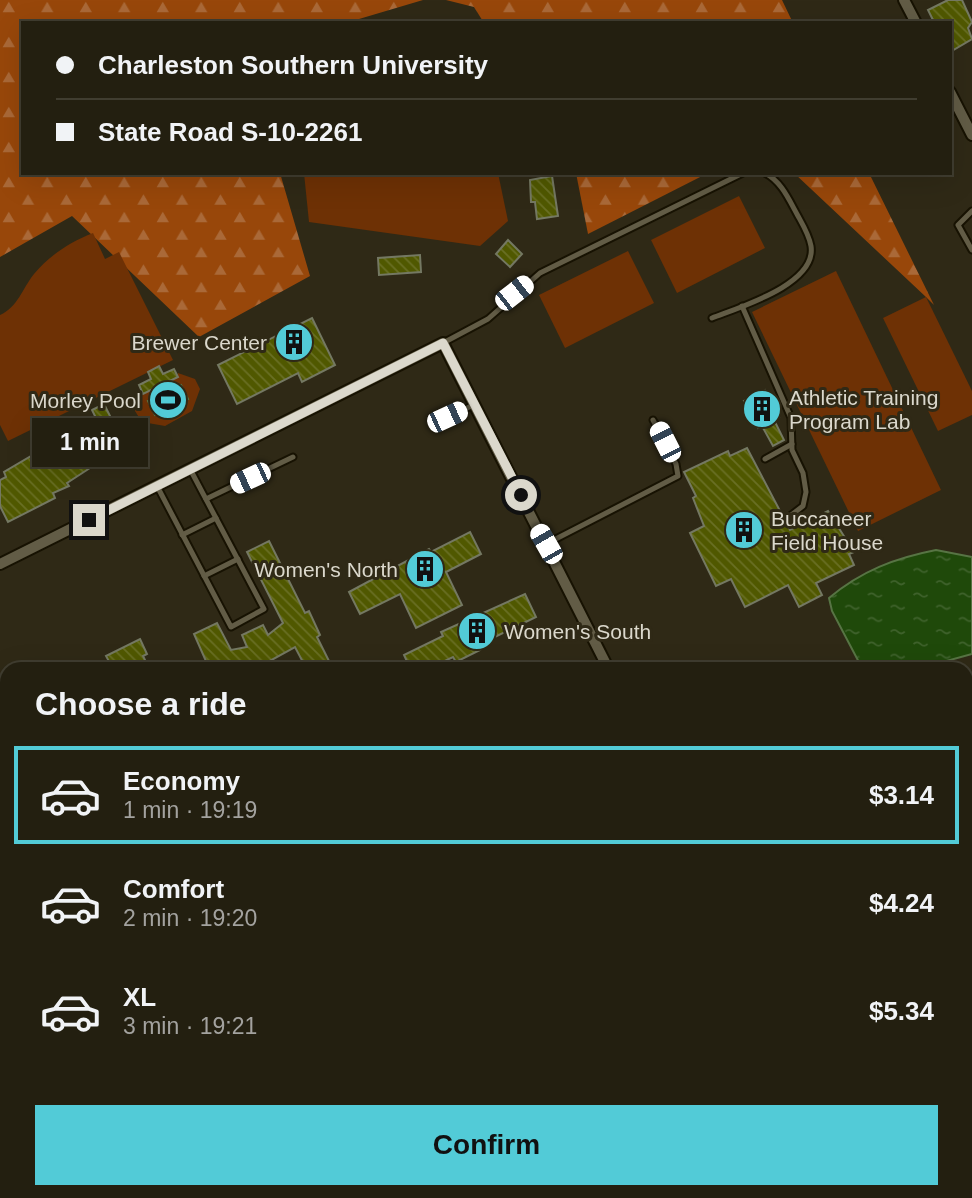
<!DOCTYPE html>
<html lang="en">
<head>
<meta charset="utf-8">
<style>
  body { margin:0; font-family:Helvetica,sans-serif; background:#2b2719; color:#f1f3f6; height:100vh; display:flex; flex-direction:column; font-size:26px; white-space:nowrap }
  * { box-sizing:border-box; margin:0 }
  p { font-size:23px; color:#a3a29f }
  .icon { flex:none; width:38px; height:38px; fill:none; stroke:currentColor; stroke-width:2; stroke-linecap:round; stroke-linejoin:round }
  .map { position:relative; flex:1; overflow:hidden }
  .panel { position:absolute; left:0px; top:662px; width:973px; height:537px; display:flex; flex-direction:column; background:#231f10; border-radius:21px 21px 0 0; box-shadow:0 7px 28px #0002,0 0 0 2px #403d30 }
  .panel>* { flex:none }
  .banner { position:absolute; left:21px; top:21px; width:931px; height:154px; border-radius:0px; box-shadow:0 7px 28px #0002,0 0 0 2px #403d30; display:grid; align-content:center; height:154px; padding:0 35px; background:#231f10 }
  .end { position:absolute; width:32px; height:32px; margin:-16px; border:9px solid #dbd8cc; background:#111; box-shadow:0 0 0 4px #111 }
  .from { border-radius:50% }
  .bubble { position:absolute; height:49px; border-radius:0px; background:#231f10; box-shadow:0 7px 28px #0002,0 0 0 2px #403d30; font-size:23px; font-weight:600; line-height:49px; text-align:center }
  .car { position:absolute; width:21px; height:42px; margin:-21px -10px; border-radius:9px; box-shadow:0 0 5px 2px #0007; background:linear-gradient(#fff 24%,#345 0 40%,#fff 0 76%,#345 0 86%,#fff 0) }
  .banner b { display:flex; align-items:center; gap:24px; height:66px; font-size:26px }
  .banner b+b { border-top:2px solid #403d30 }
  .banner i { width:18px; height:18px; background:#f1f3f6 }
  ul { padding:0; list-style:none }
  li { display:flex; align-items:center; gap:21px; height:98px; margin:0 14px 10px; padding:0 21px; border:4px solid transparent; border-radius:0px }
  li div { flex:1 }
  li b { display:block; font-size:26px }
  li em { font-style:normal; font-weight:600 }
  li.active { border-color:#52cbd7 }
  li>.icon { width:63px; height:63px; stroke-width:1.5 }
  h2 { padding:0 35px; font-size:32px; line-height:84px }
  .primary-button { display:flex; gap:14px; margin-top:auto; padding:14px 35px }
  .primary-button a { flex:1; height:80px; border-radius:0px; background:#52cbd7; color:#111; font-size:28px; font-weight:600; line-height:80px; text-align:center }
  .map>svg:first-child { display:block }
</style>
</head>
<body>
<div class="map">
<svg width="972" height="1198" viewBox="0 0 972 1198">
  <defs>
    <pattern id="grass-dots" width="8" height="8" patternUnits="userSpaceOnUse" patternTransform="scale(1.75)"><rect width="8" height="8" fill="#6e3105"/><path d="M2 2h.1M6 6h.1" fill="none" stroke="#824e28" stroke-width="1.8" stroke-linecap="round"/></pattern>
    <pattern id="forest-firs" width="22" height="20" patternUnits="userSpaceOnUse" patternTransform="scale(1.75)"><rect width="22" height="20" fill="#98470a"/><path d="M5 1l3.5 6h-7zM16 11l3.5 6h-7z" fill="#aa6938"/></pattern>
    <pattern id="water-ripples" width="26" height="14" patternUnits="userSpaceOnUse" patternTransform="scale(1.75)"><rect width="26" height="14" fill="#1f490a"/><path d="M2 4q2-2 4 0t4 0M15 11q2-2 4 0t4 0" fill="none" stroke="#3f622c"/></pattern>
    <pattern id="building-back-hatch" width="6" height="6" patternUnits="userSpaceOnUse" patternTransform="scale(1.75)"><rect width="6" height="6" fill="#505800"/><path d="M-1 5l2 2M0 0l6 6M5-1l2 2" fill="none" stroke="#696f24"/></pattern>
  </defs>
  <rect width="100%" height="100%" fill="#2f2916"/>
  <polygon fill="url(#grass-dots)" points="340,1192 791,1192 792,1198 342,1198"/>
  <g fill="url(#forest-firs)">
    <polygon points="0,0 423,0 359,19 356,23 23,23 23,173 280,173 310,276 199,337 72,216 0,257"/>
    <polygon points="446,0 782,0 793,23 484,23 474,7"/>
    <polygon points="576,173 708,173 588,234"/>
    <polygon points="794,173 869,173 934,305 926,297"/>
  </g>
  <g fill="#6e3105">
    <polygon points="304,173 498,173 508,221 480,246 309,222"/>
    <polygon points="739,196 765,248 677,293 651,240"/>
    <path d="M93,233L105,259L119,252L173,360L8,441L0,425V315C18,307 22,289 34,274C50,255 70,242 93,233Z"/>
    <polygon points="628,251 654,303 565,348 539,295"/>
    <polygon points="836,271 941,490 858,531 752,312"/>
    <polygon points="926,297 972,391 972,415 938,431 883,318"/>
    <path d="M178,373L195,379L200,389L192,411L165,426L142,422L135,411C135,390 159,386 177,377Z"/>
    <polygon points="969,846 972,851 972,1036 966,1023 966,847"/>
  </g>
  <g fill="url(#water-ripples)" stroke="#577444" stroke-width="2">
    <polygon points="181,385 188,399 155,415 148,401"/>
    <path d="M936,550L972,557V654L921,668H862L832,611L829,598C861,571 895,558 936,550Z"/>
    <polygon points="7,839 7,966 0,969 0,843"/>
  </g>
  <g fill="url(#building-back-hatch)" stroke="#747862" stroke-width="2">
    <polygon points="948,0 962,0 972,22 968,28 972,39 950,52 950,23 933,20 928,10"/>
    <polygon points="552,176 558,216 537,219 535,202 531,202 530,180"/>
    <polygon points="508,240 522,254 510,267 496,254"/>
    <polygon points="420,255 421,272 379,275 378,258"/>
    <polygon points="312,318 335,365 302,382 298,373 237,404 218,365"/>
    <polygon points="159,366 163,374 174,369 178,377 143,394 139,385 151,379 148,372"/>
    <polygon points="765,390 779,417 774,420 784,440 773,446 762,426 758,428 744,401"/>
    <polygon points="104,404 119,434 82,452 90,468 67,483 69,486 53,493 55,498 8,522 0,506 0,480 6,477 4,472 72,432 77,441 102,430 92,410"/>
    <polygon points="747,448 790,530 828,511 854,552 849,554 854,565 816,583 822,595 799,607 788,585 745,607 731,579 716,586 690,533 704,526 693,498 696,496 684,472 728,451 730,456"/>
    <polygon points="470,532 481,554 446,572 462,605 416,628 400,594 360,614 349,592 429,549 431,552"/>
    <polygon points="269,541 305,613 309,611 320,635 317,637 330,663 319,668 306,668 295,647 257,668 209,668 194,634 217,623 231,650 247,647 242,635 263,625 268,635 283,623 247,552"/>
    <polygon points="525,594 536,617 478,645 480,650 456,662 453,657 430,668 410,668 404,655 443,636 441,632"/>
    <polygon points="140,639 147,654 143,656 149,668 122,668 119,661 111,665 106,656"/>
  </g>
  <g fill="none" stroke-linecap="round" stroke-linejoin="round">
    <defs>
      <g id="service">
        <polyline points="972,211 958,225 972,250"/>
        <polyline points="742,306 791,418 792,450 803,473 806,492 803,506 790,516"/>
        <path d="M712,318C740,307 817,284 811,246C809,235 803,225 798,216C789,200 782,182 765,173"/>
        <polyline points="443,343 488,319 540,273 743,173"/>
        <polyline points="447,417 476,404"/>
        <polyline points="765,459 792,444"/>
        <polyline points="157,486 231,627 264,609 190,469"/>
        <polyline points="206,499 293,457"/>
        <polyline points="182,535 216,518"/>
        <polyline points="546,544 678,476 676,464 653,420"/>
        <polyline points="204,576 238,559"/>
        <polyline points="867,1192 870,1198"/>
        <polyline points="819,1198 859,1192"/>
      </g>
      <g id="minor">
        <polyline points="904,0 916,23"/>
        <polyline points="950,92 972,135"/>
        <polyline points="0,564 443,343 608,668"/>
        <polyline points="146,1192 149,1198"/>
        <polyline points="178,1192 181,1198"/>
        <polyline points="809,1192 811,1198"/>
      </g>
    </defs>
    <use href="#service" stroke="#171202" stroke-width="9"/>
    <use href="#minor" stroke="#171202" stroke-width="14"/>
    <use href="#service" stroke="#625c46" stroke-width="5"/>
    <use href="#minor" stroke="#625c46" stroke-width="10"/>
  </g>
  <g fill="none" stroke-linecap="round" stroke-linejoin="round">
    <polyline stroke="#dbd8cc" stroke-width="9" points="89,520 443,343 521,495"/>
  </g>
  <defs>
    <symbol id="building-disc" viewBox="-11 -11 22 22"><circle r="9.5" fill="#52cbd7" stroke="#2f2916"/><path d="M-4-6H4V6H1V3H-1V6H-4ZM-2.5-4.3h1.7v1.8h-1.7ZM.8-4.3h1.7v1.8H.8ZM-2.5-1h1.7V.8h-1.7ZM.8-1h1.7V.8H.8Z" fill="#111"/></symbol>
    <symbol id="stadium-disc" viewBox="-11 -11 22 22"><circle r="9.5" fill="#52cbd7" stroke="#2f2916"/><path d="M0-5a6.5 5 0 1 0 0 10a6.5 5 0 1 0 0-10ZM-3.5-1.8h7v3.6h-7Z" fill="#111"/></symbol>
  </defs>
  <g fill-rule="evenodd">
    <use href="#building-disc" x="272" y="320" width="44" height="44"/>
    <use href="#stadium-disc" x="146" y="378" width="44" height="44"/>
    <use href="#building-disc" x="740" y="387" width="44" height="44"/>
    <use href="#building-disc" x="722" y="508" width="44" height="44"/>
    <use href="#building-disc" x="403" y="547" width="44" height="44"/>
    <use href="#building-disc" x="455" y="609" width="44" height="44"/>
  </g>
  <g text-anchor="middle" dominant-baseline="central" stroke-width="6" stroke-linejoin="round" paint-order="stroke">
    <g font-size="21" fill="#dbd8cc" stroke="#2f2916" text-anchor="end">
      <text x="267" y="342">Brewer Center</text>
      <text x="789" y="397" text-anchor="start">Athletic Training<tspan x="789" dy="24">Program Lab</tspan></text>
      <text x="141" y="400">Morley Pool</text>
      <text x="771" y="518" text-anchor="start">Buccaneer<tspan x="771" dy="24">Field House</tspan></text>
      <text x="398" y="569">Women's North</text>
      <text x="504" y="631" text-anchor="start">Women's South</text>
    </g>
  </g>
</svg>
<i class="end from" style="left:521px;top:495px"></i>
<i class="end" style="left:89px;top:520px"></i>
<div class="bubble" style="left:32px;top:418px;width:116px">1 min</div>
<i class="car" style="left:514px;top:293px;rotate:52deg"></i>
<i class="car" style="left:447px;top:417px;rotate:65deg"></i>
<i class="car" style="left:665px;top:442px;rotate:333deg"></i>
<i class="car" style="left:250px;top:478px;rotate:245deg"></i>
<i class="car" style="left:546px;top:544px;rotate:330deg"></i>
<div class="banner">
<b><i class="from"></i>Charleston Southern University</b>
<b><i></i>State Road S-10-2261</b>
</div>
<section class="panel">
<h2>Choose a ride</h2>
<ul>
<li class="active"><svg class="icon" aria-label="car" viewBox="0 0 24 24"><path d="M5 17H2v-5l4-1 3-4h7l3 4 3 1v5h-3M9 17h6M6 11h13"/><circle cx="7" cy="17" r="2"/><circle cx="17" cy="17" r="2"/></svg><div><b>Economy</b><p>1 min · 19:19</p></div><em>$3.14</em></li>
<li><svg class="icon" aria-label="car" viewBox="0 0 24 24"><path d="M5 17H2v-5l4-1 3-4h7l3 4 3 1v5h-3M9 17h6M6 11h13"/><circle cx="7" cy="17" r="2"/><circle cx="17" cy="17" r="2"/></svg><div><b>Comfort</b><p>2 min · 19:20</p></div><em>$4.24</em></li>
<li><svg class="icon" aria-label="car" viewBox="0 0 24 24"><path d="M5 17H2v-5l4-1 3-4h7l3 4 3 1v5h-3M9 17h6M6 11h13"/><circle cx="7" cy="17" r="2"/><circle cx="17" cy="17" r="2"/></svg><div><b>XL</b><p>3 min · 19:21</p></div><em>$5.34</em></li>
</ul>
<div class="primary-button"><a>Confirm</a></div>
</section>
</div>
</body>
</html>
